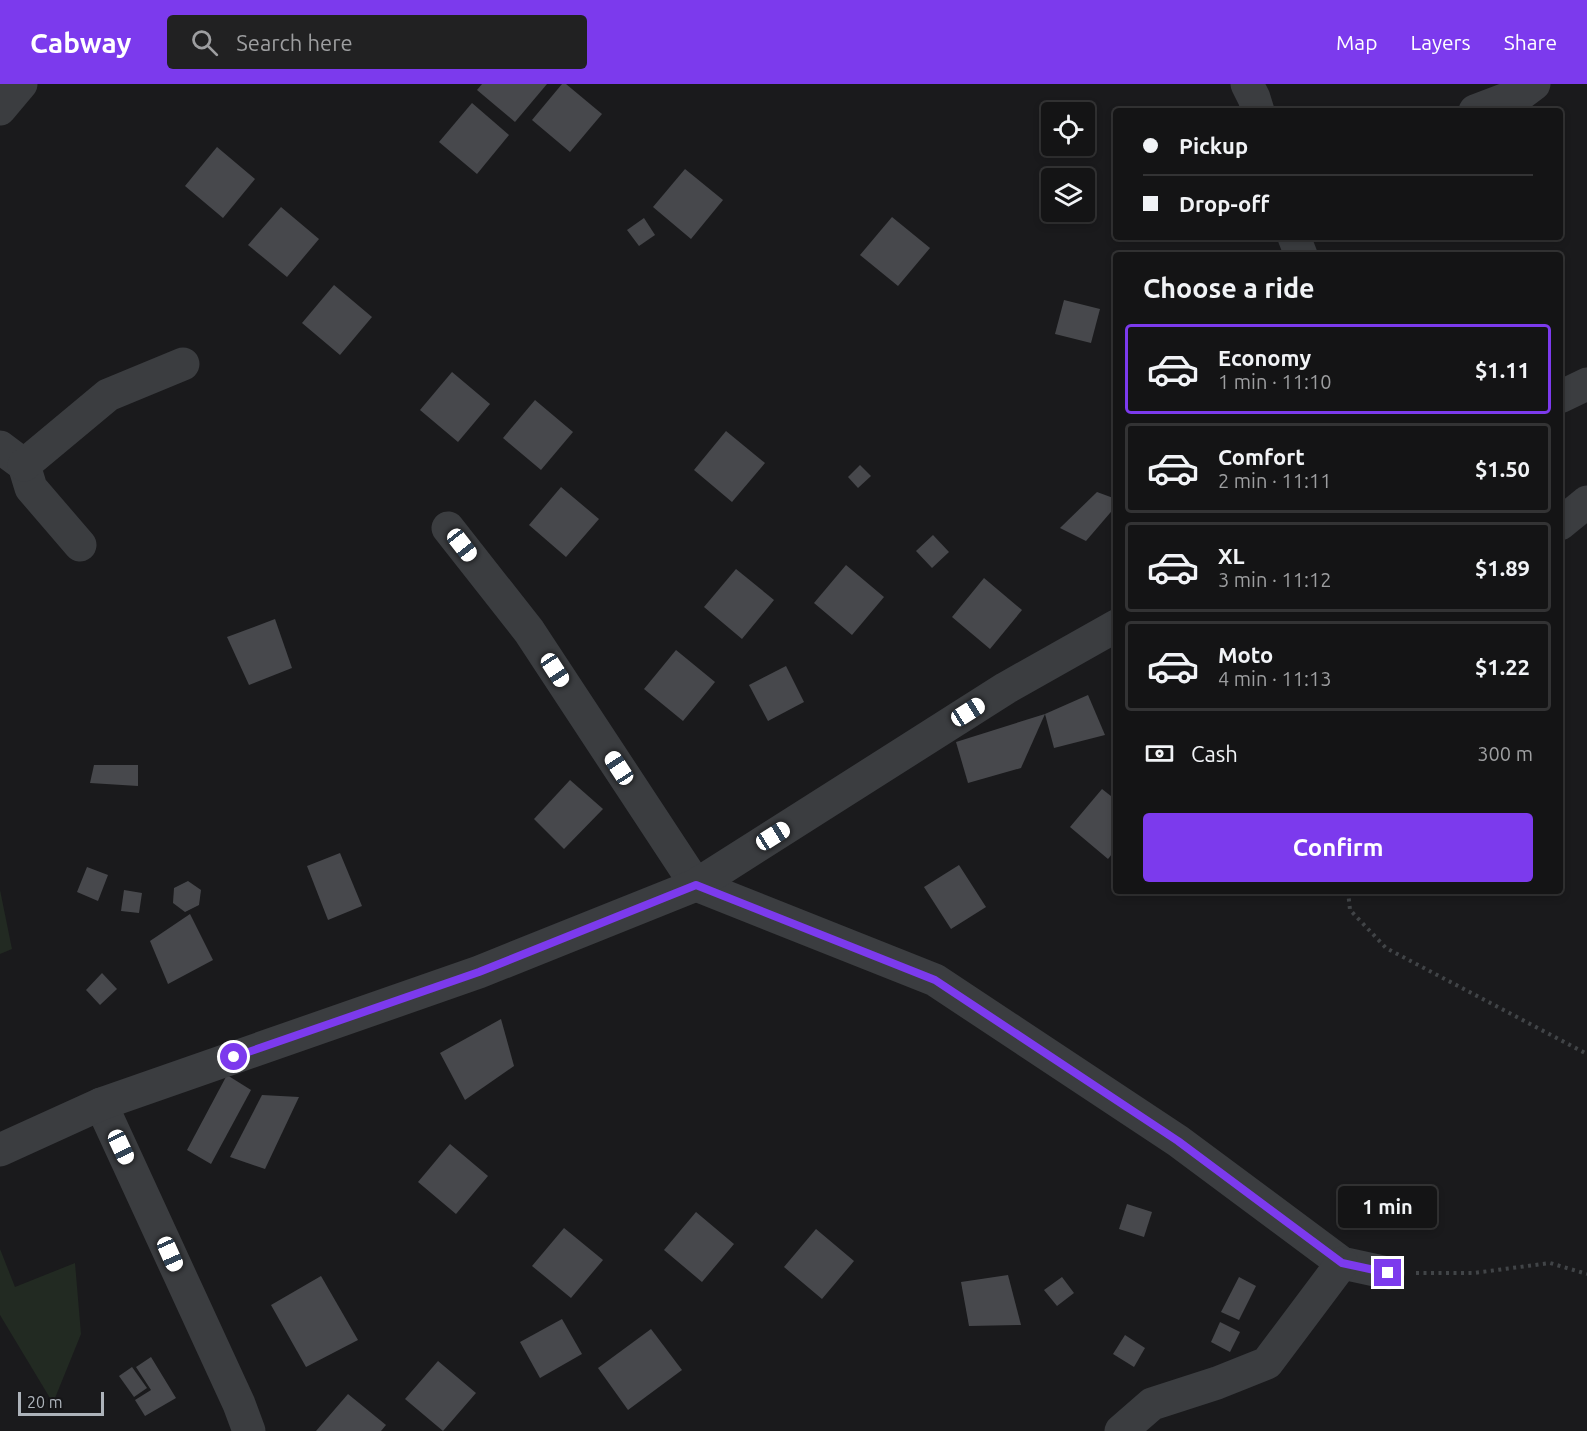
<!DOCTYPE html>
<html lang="en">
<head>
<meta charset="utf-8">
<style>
  body { margin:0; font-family:Ubuntu,sans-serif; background:#212122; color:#f1f3f6; height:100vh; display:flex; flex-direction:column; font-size:22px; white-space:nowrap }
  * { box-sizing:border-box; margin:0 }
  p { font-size:20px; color:#9d9ea0 }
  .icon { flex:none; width:33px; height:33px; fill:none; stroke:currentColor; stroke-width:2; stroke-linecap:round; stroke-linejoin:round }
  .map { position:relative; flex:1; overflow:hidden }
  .panel { position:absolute; left:1113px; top:168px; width:450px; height:642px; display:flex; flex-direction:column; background:#141415; border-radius:6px; box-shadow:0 3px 9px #0003,0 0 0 2px #333334 }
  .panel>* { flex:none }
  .hud { position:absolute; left:1113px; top:24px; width:450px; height:132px; border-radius:6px; box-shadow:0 3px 9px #0003,0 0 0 2px #333334; display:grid; align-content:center; height:132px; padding:0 30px; background:#141415 }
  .fabs { position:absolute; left:1041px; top:18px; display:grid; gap:12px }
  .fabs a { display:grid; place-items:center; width:54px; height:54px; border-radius:6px; background:#141415; box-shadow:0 3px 9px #0003,0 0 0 2px #333334; font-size:30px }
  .scale { position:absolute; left:18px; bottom:15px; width:86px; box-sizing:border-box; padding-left:6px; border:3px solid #adb3ba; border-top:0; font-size:16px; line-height:21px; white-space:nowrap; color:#adb3ba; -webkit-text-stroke:4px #151517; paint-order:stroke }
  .end { position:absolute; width:27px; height:27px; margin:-14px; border:8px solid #7c3aed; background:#fff; box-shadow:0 0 0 3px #fff }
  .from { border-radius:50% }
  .bubble { position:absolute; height:42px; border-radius:6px; background:#141415; box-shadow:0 3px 9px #0003,0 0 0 2px #333334; font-size:20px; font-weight:700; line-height:42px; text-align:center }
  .car { position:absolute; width:18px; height:36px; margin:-18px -9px; border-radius:8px; box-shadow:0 0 4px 2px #0007; background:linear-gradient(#fff 24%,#345 0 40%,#fff 0 76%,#345 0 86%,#fff 0) }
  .hud b { display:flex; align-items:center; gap:21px; height:57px; font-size:22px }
  .hud b+b { border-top:2px solid #333334 }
  .hud i { width:15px; height:15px; background:#f1f3f6 }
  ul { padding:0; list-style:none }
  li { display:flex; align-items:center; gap:18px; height:90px; margin:0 12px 9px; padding:0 18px; border:3px solid #333334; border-radius:6px }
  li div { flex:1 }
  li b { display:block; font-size:22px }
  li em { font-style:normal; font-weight:700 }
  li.current { border-color:#7c3aed }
  li>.icon { width:54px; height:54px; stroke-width:1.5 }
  h2 { padding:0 30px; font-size:27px; line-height:72px }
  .pay { display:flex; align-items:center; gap:15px; height:66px; padding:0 30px; font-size:22px }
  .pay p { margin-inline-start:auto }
  .primary-button { display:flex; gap:12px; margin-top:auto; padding:12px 30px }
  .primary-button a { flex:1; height:69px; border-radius:6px; background:#7c3aed; color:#fff; font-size:24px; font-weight:700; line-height:69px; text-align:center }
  header { display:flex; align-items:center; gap:36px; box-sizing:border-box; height:84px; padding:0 30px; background:#7c3aed; color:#fff }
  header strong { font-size:28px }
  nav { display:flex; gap:33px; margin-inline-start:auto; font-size:21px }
  .search { width:420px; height:54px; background:#212122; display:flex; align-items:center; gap:15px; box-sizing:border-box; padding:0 21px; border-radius:6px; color:#9d9ea0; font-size:22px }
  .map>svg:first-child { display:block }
</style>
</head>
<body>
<header>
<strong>Cabway</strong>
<div class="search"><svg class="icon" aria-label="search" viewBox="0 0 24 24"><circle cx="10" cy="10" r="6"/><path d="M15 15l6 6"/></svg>Search here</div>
<nav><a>Map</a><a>Layers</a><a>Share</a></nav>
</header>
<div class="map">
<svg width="1587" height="1347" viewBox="0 0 1587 1347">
  <rect width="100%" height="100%" fill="#1a1a1c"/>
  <g fill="#222a22">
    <polygon points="0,806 12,865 0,870"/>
    <polygon points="0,1165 15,1203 75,1179 81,1250 53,1319 0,1231"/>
  </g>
  <g fill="#47484c">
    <polygon points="482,0 547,0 515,38 477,6"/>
    <polygon points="562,0 566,0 602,30 570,68 532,36"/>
    <polygon points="472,19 509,51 477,90 439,58"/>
    <polygon points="217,63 255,95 223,134 185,102"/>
    <polygon points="685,85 723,116 691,155 653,123"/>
    <polygon points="281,123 319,155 287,193 248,161"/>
    <polygon points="892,133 930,164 898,202 860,171"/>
    <polygon points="644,134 655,151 639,162 627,146"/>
    <polygon points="334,201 372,233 340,271 302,239"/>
    <polygon points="1064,216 1100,225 1091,259 1055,250"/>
    <polygon points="452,288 490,320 458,358 420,326"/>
    <polygon points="535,316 573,348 541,386 503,354"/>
    <polygon points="726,347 765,379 732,418 694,386"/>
    <polygon points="860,381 871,392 858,404 848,393"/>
    <polygon points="561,403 599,435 566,473 529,441"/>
    <polygon points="1097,408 1116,415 1116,422 1086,457 1060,444"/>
    <polygon points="933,451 949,468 932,484 916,467"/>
    <polygon points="846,481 884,513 852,551 814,519"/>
    <polygon points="736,485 774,516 742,555 704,523"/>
    <polygon points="984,494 1022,526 990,565 952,533"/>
    <polygon points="275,535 292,584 249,601 227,553"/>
    <polygon points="676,566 715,598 683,637 644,605"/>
    <polygon points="786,582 804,618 768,637 749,601"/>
    <polygon points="1088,611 1105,651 1054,664 1045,630"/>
    <polygon points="1045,630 1021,684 968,699 956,658"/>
    <polygon points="94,681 138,681 138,702 90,699"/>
    <polygon points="570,696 603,725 564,765 534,735"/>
    <polygon points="1102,705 1116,716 1116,765 1108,775 1070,743"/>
    <polygon points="340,769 362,822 328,836 307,782"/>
    <polygon points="959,781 986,823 951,845 924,803"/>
    <polygon points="87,783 108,791 98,817 77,808"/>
    <polygon points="188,797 201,806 199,821 185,828 173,819 174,804"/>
    <polygon points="124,806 142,809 139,829 121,827"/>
    <polygon points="190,830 213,876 168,900 150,857"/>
    <polygon points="102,889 117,905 100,921 86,906"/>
    <polygon points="501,935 514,982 465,1016 440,969"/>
    <polygon points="227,991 251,1006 211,1080 187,1066"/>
    <polygon points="262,1011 299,1013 265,1085 230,1073"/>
    <polygon points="450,1060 488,1092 456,1130 418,1098"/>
    <polygon points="1127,1120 1152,1128 1144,1153 1119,1145"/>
    <polygon points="696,1128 734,1160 702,1198 664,1166"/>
    <polygon points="564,1144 603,1176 571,1214 532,1182"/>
    <polygon points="816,1145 854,1177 822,1215 784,1183"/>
    <polygon points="1008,1191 1021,1241 969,1242 961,1198"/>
    <polygon points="321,1192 358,1256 306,1283 271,1221"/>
    <polygon points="1062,1193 1074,1209 1057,1222 1044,1206"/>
    <polygon points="1239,1193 1256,1202 1239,1236 1221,1228"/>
    <polygon points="562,1235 582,1270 540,1294 520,1258"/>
    <polygon points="1220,1238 1240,1248 1230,1268 1211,1258"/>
    <polygon points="651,1245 682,1286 628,1326 598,1284"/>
    <polygon points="1125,1251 1145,1264 1134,1283 1113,1270"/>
    <polygon points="151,1273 176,1314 145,1332 135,1316 151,1306 136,1283"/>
    <polygon points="438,1277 476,1309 443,1347 405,1315"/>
    <polygon points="132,1283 147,1304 134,1313 119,1292"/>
    <polygon points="348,1310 386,1341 381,1347 316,1347"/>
  </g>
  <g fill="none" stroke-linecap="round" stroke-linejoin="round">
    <g stroke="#414447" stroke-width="4" stroke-dasharray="3 4.5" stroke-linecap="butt">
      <polyline points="1348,807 1350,826 1386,864 1587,970"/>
      <polyline points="1416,1189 1474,1189 1550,1179 1587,1190"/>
    </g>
    <g stroke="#3b3d40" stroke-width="33">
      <polyline points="1247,0 1254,14 1258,27"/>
      <polyline points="0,25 21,0"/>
      <polyline points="1475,27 1522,9 1534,0"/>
      <polyline points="1294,153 1301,171"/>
      <polyline points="1560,313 1587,300"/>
      <polyline points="0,363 24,381 31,404 80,461"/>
      <polyline points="24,381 108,311 183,280"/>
      <polyline points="1560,440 1587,418"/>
      <polyline points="448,444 529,547 696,801 935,896 1178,1057 1342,1179 1388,1189"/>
      <polyline points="101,1020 239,1320 249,1347"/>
      <polyline points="0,1066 101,1020 479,888 696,801 1006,604 1116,542"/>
      <polyline points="1121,1347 1152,1320 1217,1299 1267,1279 1342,1179"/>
    </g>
  </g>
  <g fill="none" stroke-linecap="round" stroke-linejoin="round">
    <polyline stroke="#7c3aed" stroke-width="8" points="234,973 479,888 696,801 935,896 1178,1057 1342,1179 1388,1189"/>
  </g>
</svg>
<div class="fabs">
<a><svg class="icon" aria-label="locate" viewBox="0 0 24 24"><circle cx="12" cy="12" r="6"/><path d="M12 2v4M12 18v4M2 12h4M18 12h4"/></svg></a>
<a><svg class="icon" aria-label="layers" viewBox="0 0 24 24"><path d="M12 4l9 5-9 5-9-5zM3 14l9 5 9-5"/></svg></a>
</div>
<div class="scale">20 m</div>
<i class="end from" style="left:234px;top:973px"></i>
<i class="end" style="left:1388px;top:1189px"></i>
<div class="bubble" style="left:1338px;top:1102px;width:99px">1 min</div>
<i class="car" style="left:462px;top:461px;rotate:142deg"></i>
<i class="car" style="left:555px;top:586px;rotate:147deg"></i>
<i class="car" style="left:968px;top:628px;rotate:58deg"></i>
<i class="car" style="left:619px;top:684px;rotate:327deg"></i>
<i class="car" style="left:773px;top:752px;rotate:58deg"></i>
<i class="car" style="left:121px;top:1063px;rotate:155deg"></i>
<i class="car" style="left:170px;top:1170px;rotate:156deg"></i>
<div class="hud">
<b><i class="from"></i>Pickup</b>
<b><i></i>Drop-off</b>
</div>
<section class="panel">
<h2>Choose a ride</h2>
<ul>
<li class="current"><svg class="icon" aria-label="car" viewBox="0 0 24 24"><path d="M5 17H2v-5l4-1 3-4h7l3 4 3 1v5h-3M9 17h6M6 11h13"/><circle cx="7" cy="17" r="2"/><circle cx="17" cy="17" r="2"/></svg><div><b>Economy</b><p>1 min · 11:10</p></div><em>$1.11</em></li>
<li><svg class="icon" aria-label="car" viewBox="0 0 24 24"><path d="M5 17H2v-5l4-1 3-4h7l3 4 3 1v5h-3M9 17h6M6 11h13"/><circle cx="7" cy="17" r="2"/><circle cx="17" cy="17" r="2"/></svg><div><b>Comfort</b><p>2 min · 11:11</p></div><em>$1.50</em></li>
<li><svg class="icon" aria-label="car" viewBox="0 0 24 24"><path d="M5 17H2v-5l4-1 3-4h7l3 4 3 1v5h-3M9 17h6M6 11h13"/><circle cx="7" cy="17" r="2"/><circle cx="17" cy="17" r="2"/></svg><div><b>XL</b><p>3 min · 11:12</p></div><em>$1.89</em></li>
<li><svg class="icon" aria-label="car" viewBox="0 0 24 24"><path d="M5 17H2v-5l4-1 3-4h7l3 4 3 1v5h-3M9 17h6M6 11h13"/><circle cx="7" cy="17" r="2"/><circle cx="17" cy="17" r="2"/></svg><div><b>Moto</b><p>4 min · 11:13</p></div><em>$1.22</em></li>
</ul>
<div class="pay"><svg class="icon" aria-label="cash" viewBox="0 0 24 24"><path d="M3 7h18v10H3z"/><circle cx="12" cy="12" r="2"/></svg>Cash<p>300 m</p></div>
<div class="primary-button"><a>Confirm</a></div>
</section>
</div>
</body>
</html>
